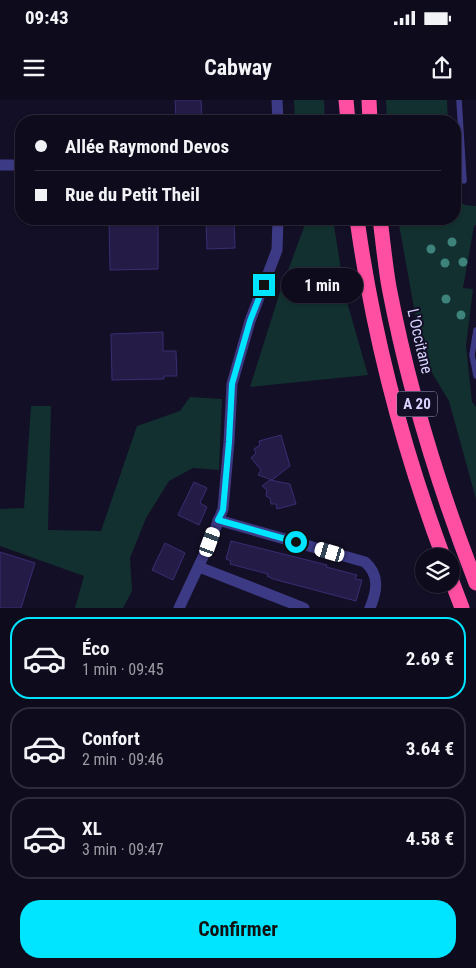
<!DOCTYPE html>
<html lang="fr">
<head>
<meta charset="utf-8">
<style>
  body { margin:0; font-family:"Roboto Condensed",sans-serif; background:#171425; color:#f1f3f6; height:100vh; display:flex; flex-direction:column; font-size:19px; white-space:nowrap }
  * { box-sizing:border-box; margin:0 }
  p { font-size:16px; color:#9b9ba3 }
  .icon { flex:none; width:28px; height:28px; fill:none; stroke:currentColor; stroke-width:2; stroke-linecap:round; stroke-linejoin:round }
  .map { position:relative; height:508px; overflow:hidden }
  .details { display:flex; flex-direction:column; background:#0e0b1c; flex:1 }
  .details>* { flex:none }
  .top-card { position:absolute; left:15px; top:15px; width:446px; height:110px; border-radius:20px; box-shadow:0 1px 4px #0004,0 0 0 1px #2e2b3b; display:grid; align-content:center; height:110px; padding:0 20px; background:#0e0b1c }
  .controls { position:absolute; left:415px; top:448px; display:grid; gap:10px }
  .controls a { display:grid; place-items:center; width:45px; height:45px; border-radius:50%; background:#0e0b1c; box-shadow:0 1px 4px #0004,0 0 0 1px #2e2b3b; font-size:25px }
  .end { position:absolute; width:22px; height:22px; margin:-11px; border:6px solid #00e5ff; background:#111; box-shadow:0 0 0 2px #111 }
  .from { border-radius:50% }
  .bubble { position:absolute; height:35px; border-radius:18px; background:#0e0b1c; box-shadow:0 1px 4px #0004,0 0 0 1px #2e2b3b; font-size:16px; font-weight:700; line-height:35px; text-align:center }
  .car { position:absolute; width:15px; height:30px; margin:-15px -8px; border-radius:6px; box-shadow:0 0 4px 1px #0007; background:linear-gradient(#fff 24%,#345 0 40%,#fff 0 76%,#345 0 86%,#fff 0) }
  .top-card b { display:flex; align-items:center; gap:18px; height:48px; font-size:19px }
  .top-card b+b { border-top:1px solid #2e2b3b }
  .top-card i { width:12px; height:12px; background:#f1f3f6 }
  ul { padding:9px 0 0; list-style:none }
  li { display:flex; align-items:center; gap:15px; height:82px; margin:0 10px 8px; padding:0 10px; border:2px solid #2e2b3b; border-radius:20px }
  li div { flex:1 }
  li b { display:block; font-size:19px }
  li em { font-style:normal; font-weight:700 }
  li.active { border-color:#00e5ff }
  li>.icon { width:45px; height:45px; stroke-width:1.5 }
  .primary-button { display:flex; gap:10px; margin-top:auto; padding:10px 20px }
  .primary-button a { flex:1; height:58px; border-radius:20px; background:#00e5ff; color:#111; font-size:20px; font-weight:700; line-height:58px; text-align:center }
  .status { display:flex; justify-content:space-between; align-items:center; height:35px; padding:0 25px; background:#0e0b1c; direction:ltr }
  .status svg { height:14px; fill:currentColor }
  header { display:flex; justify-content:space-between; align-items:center; height:65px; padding:0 20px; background:#0e0b1c; font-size:22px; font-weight:700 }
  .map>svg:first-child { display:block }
</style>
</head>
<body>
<div class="status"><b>09:43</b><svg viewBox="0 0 49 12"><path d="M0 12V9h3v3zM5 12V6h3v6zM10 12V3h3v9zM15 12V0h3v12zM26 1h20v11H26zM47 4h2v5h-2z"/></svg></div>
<header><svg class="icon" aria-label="menu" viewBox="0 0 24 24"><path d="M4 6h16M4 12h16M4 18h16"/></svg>Cabway<svg class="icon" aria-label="share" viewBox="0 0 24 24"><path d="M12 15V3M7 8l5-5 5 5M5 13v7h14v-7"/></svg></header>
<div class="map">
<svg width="476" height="508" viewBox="0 0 476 508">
  <rect width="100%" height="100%" fill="#130f26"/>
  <g fill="#12302f">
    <polygon points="294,0 324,0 325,21 295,21"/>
    <polygon points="386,0 447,0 448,21 387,21"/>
    <polygon points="455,98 465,105 476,106 476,125 474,126 463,188 473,189 466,246 472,302 476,307 476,399 449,301 423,258 398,119 455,119"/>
    <polygon points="307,119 333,119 345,195 368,275 250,287 280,192"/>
    <polygon points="190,297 222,299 219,370 193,368 169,381 146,418 130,458 132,491 123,508 75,508 84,476 0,446 0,409 24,408 31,306 51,306 48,430 101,431 137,326 180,311"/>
  </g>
  <g fill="#241b47" stroke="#3b2d73">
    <polygon points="175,0 201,0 202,21 176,21"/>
    <polygon points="109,119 158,119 158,169 110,170"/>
    <polygon points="206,119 234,119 235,148 207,149"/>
    <polygon points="163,232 163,251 176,251 177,276 164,276 164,279 112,280 111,234"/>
    <polygon points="281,335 290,366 272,380 258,375 261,370 251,358 256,353 254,349 260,345 259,341"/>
    <polygon points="270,380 290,384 296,404 277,409 276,404 271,404 270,398 266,396 267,390 262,386"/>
    <polygon points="194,382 207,388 200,403 207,407 199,425 178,415"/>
    <polygon points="231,441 327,465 326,467 357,475 355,479 362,480 356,501 292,484 273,479 267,476 268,474 230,464 231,461 226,459"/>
    <polygon points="165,443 185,453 173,480 152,470"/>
    <polygon points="0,452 35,463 21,508 0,508"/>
  </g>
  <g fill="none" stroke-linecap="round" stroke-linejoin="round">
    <g stroke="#3d3a85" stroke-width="5.5">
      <polyline points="459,0 464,81"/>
      <polyline points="476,230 472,255 476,276"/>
    </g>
    <g stroke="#3d3a85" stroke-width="11">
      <polyline points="277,0 278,21"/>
      <polyline points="0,65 21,65"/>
      <path d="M218,420L365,462C380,475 377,491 370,508"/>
      <polyline points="199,467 304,508"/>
      <polyline points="179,508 210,442 223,409 229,342 232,284 250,221 277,150 278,119"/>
    </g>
    <g stroke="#ff4fa3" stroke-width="15">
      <polyline points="346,0 348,21"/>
      <polyline points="369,0 370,21"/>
      <path d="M357,119C373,235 402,346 443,456"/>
      <path d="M380,119C383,141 385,164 389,187C408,287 439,388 476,483"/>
      <polyline points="451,479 462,508"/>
    </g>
  </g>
  <g fill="#3d827b">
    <circle cx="452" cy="142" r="4.5"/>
    <circle cx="431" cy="149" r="4.5"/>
    <circle cx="463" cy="162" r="4.5"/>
    <circle cx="445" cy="163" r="4.5"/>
    <circle cx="446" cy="199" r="4.5"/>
    <circle cx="461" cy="215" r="4.5"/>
  </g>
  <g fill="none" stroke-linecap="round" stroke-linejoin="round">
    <polyline stroke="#00e5ff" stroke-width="6" points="264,185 250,221 232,284 229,342 223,410 218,420 296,442"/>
  </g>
  <g text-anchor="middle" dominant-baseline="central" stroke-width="4" stroke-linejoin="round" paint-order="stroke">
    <rect fill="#130f26" stroke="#9e99be" stroke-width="1" x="397" y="291.5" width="40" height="25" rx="4"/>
    <g font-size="15" font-weight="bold" fill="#d9d4ff">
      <text x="417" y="304">A 20</text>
    </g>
    <g font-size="16" fill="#d9d4ff" stroke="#130f26">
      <text transform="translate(420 241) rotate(77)">L'Occitane</text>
    </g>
  </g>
</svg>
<div class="controls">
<a><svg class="icon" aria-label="layers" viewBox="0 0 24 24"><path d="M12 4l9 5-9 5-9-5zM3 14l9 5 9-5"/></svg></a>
</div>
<i class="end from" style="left:296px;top:442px"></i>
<i class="end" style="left:264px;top:185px"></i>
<div class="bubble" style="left:281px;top:168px;width:82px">1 min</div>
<i class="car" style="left:210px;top:442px;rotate:20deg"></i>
<i class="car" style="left:330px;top:452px;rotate:286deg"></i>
<div class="top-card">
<b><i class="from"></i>Allée Raymond Devos</b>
<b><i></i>Rue du Petit Theil</b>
</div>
</div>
<section class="details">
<ul>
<li class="active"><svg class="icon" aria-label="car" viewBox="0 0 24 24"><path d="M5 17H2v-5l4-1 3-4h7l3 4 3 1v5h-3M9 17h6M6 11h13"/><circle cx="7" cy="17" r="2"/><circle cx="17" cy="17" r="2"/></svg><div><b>Éco</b><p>1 min · 09:45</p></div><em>2.69 €</em></li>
<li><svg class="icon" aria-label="car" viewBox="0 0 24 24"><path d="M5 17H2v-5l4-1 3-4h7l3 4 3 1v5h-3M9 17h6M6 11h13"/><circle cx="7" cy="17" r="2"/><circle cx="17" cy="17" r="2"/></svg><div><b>Confort</b><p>2 min · 09:46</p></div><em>3.64 €</em></li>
<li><svg class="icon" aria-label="car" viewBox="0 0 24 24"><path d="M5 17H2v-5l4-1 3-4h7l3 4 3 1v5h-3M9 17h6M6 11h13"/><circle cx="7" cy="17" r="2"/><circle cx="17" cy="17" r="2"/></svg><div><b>XL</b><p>3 min · 09:47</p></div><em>4.58 €</em></li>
</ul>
<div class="primary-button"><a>Confirmer</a></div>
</section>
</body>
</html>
